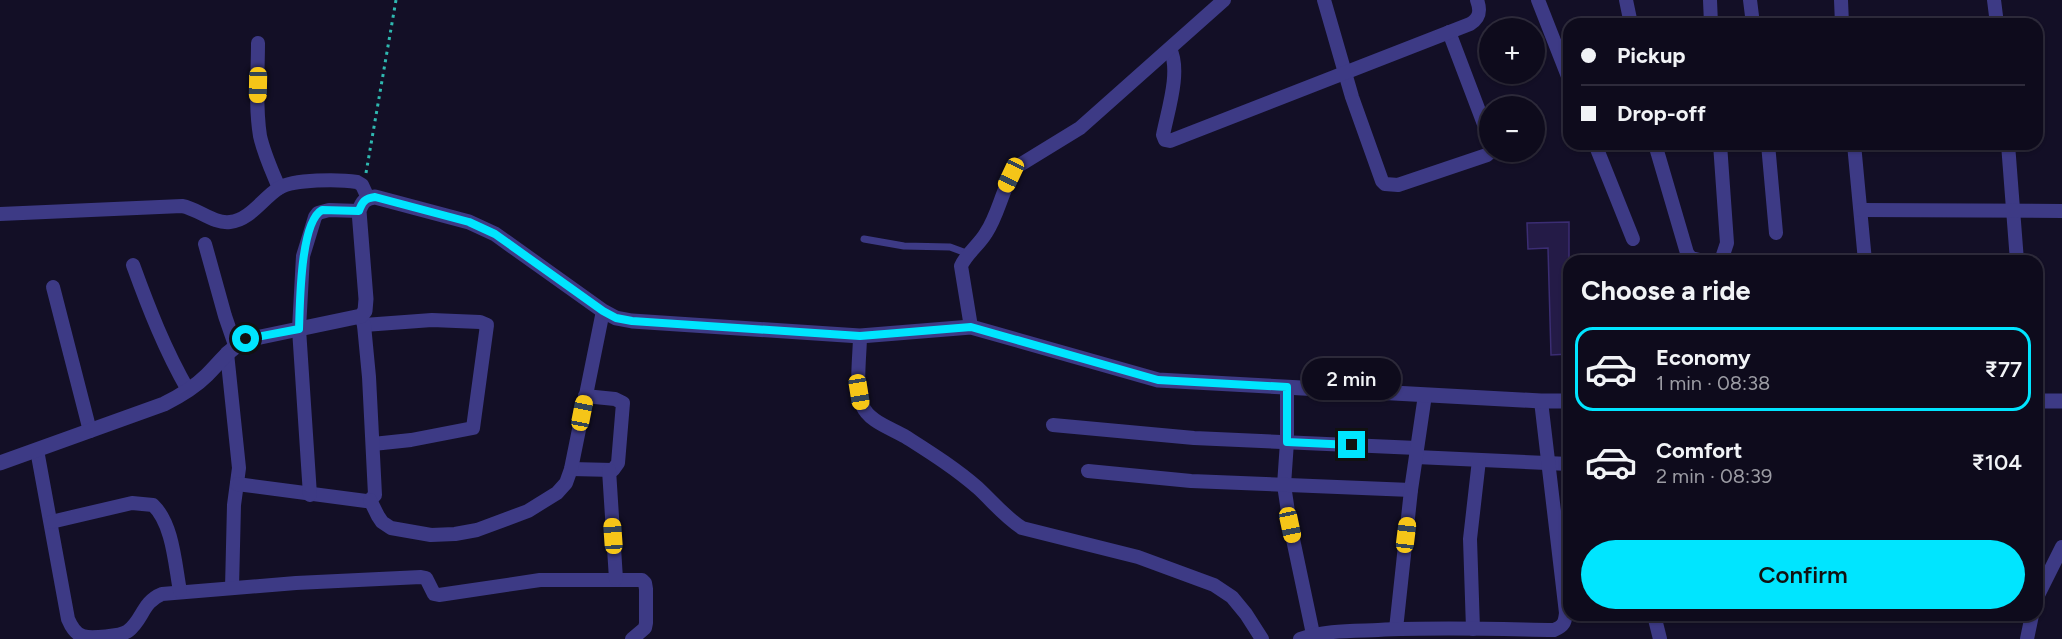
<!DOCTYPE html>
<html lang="en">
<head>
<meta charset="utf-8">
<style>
  body { margin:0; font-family:Figtree,sans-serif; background:#1c1929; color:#f1f3f6; height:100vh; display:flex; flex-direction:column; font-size:22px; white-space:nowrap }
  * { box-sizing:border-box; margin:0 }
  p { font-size:20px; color:#9b9ba3 }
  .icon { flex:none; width:33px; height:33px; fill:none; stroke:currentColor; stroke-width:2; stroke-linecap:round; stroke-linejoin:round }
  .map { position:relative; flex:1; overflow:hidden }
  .details { position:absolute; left:1563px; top:255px; width:480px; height:366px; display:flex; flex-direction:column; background:#0e0b1c; border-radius:18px; box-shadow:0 2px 4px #0004,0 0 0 2px #2e2b3b }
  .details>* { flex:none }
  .banner { position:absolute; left:1563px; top:18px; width:480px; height:132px; border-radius:18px; box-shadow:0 2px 4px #0004,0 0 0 2px #2e2b3b; display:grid; align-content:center; height:132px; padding:0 18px; background:#0e0b1c }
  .buttons { position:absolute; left:1479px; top:18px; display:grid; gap:12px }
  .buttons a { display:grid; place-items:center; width:66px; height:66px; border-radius:50%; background:#0e0b1c; box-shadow:0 2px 4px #0004,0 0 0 2px #2e2b3b; font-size:30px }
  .end { position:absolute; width:27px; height:27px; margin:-14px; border:8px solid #00e5ff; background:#111; box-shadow:0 0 0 3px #111 }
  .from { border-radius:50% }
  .bubble { position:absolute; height:42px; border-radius:21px; background:#0e0b1c; box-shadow:0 2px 4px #0004,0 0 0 2px #2e2b3b; font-size:20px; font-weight:600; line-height:42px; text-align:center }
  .car { position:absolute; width:18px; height:36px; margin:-18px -9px; border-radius:8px; box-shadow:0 0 4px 2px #0007; background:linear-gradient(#f5c518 24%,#345 0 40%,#f5c518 0 76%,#345 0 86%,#f5c518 0) }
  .banner b { display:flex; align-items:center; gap:21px; height:57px; font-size:22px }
  .banner b+b { border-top:2px solid #2e2b3b }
  .banner i { width:15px; height:15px; background:#f1f3f6 }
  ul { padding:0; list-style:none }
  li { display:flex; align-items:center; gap:18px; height:84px; margin:0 12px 9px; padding:0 6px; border:3px solid transparent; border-radius:18px }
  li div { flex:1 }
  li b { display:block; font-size:22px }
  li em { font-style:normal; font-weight:600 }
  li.on { border-color:#00e5ff }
  li>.icon { width:54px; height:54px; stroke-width:1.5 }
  h2 { padding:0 18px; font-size:27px; line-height:72px }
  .action { display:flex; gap:12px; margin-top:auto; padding:12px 18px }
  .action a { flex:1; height:69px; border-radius:36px; background:#00e5ff; color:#111; font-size:24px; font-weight:600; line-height:69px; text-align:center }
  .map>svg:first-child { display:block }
</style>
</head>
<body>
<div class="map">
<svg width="2062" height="639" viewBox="0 0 2062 639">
  <rect width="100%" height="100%" fill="#130f26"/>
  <polygon fill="#241b47" stroke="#3b2d73" stroke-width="1.5" points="1569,222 1569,354 1551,355 1548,248 1528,249 1527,223"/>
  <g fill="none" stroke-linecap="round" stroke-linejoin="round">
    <polyline stroke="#2fb8b0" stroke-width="3" stroke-dasharray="3 4.5" stroke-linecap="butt" points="366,173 396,0"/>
    <polyline stroke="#3d3a85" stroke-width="7" points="864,239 904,246 950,247 969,254"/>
    <g stroke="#3d3a85" stroke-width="14">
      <polyline points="1324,0 1352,97 1382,181 1385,184 1398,185 1487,155 1490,152"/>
      <polyline points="1538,0 1569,79"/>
      <polyline points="1626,0 1631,24"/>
      <polyline points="1710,0 1711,24"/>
      <polyline points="1750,0 1753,24"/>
      <polyline points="1841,0 1842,24"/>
      <polyline points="1994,0 1997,24"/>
      <polyline points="1449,32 1490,140"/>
      <path d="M258,43C258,73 255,105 260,136C264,154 272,171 279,188"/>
      <path d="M1170,49C1181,71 1168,110 1163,135L1165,140L1170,141L1470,24C1480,18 1481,11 1477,0"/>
      <polyline points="1595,144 1633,239"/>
      <polyline points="1655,144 1687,253 1691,258 1704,261"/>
      <polyline points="1720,144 1727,243 1721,261"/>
      <polyline points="1768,144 1776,233"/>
      <polyline points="1854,144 1865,261"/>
      <polyline points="2008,144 2017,261"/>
      <polyline points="1861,210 2062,211"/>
      <path d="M0,214L182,206C199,209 213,224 230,222C250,220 263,198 279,188C294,179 339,179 357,182L362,185L368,198"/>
      <polyline points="205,244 225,316 235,345"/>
      <path d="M133,265C149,309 165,350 188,390"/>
      <polyline points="53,287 90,431"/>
      <polyline points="364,325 432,320 480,322 487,325 473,428 411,440 373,444"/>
      <path d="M971,327L961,266C966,254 979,245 986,233C1000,212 1002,186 1018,166L1080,128L1224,0"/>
      <path d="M860,336C860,354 855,388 862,405C869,422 891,428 906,437C931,453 955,468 978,488C993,502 1005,517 1022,528L1138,557L1214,585L1232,597L1246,614L1262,639"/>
      <polyline points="227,353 239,468 234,505 232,588"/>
      <polyline points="1287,387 1287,442 1284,485 1290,525 1313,634"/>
      <polyline points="1053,425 1194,438 1417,448"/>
      <path d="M37,450L68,619C71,626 75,634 83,636C90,639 122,636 128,631C143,620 142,602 162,594L296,583L421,577L426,578L434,594L439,595L540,580H642L645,583L646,589V623L645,628L632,639"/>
      <polyline points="1416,457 1569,464"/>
      <polyline points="571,469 613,470 618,463 623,403 615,399 585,396"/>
      <polyline points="609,470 616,579"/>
      <polyline points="1088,471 1191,481 1411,490"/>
      <polyline points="237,484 366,501 370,500 375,495 369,377 364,325 361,316"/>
      <polyline points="310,495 299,329 303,256 315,217 318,213 329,210 359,211"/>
      <polyline points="370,500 378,516 382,522 391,528 431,535 455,534 477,530 528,511 557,493 566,483 571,469 603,311"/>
      <path d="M51,522L132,503L153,505C173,524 175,565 180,591"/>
      <polyline points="2037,597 2062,547"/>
      <polyline points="1654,615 1660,639"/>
      <polyline points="1396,629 1411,490 1425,395"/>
      <polyline points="1473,629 1470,539 1479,460"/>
      <path d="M1300,639C1325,630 1352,631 1378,630C1437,627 1495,629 1554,630C1564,626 1565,622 1566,613L1541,401"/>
      <polyline points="2027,639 2032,615"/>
    </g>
    <g stroke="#3d3a85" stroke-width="15">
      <polyline points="2037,401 2062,401"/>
      <path d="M0,463L164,404C180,396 195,387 207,375C220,362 230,348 246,340L361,316L365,311L366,299L359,211C362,202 365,198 375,197L469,222L495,234L603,311L616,318L632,321L860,336L971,327L1158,380L1541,401H1569"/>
    </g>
  </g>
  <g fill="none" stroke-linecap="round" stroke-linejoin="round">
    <path stroke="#00e5ff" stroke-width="8" d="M246,339L299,329C300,305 300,222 322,210L359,211C362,202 365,198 375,197L469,222L495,234L603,311L616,318L632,321L860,336L971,327L1158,380L1287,387V442L1352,445"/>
  </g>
</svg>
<div class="buttons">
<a>+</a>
<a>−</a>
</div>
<i class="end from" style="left:246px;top:339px"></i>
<i class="end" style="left:1352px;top:445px"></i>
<div class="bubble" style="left:1302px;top:358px;width:99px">2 min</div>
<i class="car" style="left:258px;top:85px;rotate:181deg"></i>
<i class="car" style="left:1011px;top:175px;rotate:205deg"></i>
<i class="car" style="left:859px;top:392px;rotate:171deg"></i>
<i class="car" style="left:582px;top:413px;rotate:11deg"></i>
<i class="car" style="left:1290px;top:525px;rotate:168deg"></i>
<i class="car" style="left:1406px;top:535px;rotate:7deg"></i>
<i class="car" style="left:613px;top:536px;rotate:356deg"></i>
<div class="banner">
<b><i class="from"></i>Pickup</b>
<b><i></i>Drop-off</b>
</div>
<section class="details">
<h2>Choose a ride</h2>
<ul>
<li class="on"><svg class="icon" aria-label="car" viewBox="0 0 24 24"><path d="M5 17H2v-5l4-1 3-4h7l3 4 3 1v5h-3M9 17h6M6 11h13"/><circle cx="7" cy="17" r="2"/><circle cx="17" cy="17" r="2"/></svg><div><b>Economy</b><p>1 min · 08:38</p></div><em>₹77</em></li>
<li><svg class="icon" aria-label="car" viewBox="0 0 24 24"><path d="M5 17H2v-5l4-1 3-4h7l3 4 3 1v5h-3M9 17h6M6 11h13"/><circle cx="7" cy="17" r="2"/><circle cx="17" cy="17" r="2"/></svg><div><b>Comfort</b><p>2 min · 08:39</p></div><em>₹104</em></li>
</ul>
<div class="action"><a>Confirm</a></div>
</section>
</div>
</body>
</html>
